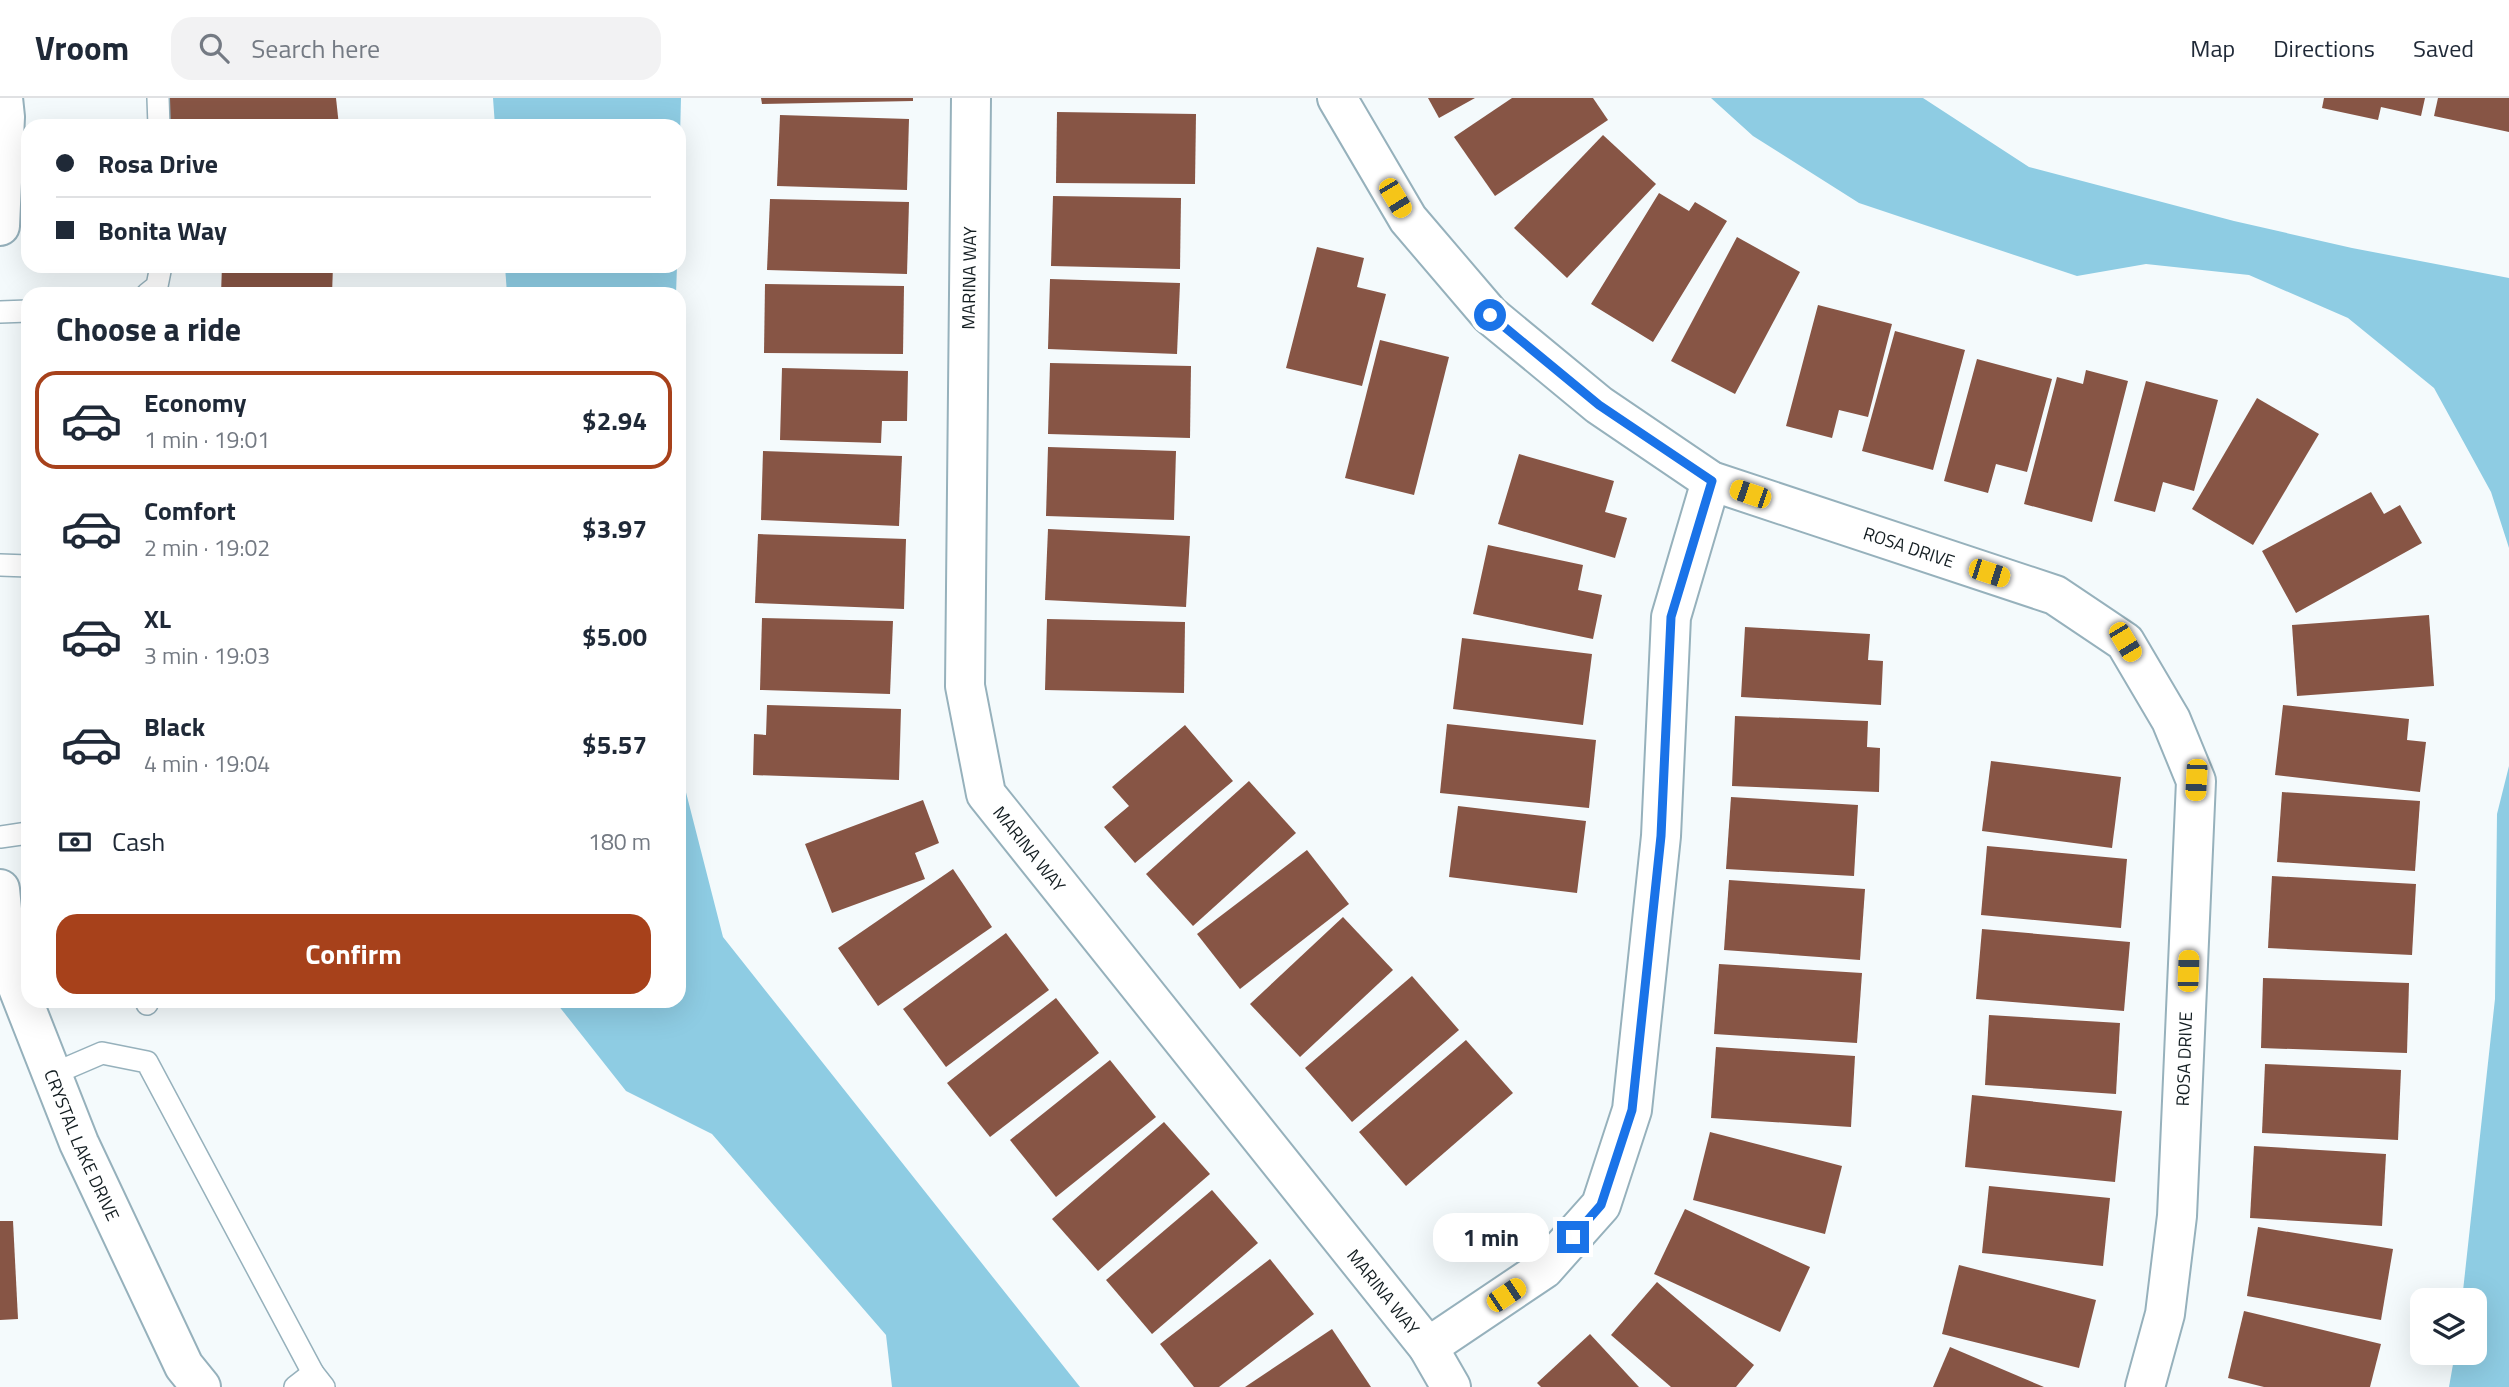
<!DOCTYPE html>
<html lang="en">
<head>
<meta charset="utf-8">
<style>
  body { margin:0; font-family:"Titillium Web",sans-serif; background:#f2f2f3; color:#1f2937; height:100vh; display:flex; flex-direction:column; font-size:26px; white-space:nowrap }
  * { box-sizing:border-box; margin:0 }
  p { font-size:23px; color:#747a83 }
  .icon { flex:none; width:38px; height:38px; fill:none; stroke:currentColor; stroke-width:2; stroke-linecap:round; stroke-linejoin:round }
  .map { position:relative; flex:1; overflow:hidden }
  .sheet { position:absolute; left:21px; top:189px; width:665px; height:721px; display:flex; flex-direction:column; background:#fff; border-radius:21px; box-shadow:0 7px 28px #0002 }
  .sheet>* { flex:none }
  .guide { position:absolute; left:21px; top:21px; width:665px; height:154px; border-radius:21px; box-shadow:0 7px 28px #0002; display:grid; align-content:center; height:154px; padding:0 35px; background:#fff }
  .buttons { position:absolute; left:2410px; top:1190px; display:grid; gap:14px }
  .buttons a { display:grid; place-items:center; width:77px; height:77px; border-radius:14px; background:#fff; box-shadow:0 7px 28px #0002; font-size:35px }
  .end { position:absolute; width:32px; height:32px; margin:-16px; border:9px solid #1a73e8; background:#fff; box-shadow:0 0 0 4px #fff }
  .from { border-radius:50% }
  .bubble { position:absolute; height:49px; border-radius:21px; background:#fff; box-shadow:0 7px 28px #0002; font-size:23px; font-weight:700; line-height:49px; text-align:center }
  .car { position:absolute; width:21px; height:42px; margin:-21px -10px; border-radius:9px; box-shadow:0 0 5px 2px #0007; background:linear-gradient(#f5c518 24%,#345 0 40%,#f5c518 0 76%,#345 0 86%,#f5c518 0) }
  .guide b { display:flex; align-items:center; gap:24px; height:66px; font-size:26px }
  .guide b+b { border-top:2px solid #e0e1e3 }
  .guide i { width:18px; height:18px; background:#1f2937 }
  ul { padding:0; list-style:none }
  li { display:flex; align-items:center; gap:21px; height:98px; margin:0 14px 10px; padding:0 21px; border:4px solid transparent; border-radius:21px }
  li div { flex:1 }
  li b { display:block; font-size:26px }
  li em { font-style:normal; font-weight:700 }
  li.selected { border-color:#a7411b }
  li>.icon { width:63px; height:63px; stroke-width:1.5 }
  h2 { padding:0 35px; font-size:32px; line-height:84px }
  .pay { display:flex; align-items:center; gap:18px; height:77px; padding:0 35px; font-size:26px }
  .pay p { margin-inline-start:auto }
  .primary-button { display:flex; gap:14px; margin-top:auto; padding:14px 35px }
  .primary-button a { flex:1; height:80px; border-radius:21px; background:#a7411b; color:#fff; font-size:28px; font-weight:700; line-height:80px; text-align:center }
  header { display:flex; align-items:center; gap:42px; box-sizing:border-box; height:98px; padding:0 35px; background:#fff; border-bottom:2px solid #e0e1e3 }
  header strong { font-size:33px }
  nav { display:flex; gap:38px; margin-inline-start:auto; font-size:24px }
  .search { width:490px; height:63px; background:#f2f2f3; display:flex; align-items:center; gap:18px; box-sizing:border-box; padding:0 24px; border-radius:21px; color:#747a83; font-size:26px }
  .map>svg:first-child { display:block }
</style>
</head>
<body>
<header>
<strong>Vroom</strong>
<div class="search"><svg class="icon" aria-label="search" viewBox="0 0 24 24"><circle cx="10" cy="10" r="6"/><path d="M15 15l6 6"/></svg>Search here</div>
<nav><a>Map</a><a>Directions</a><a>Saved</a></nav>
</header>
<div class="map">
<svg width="2509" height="1289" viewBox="0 0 2509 1289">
  <rect width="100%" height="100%" fill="#f4fafc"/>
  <g fill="#8ecce3">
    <polygon points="493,0 681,0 679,79 679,28 495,28"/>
    <polygon points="1711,0 1923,0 2029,69 2234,123 2352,150 2509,180 2509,450 2491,394 2434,290 2348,220 2249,177 2146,166 2077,178 1859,105 1753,38"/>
    <polygon points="505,168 677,168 676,196 507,196"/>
    <polygon points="679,667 723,839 1080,1289 892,1289 886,1237 712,1036 626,993 558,907 557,903 679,903"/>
    <polygon points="2509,668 2509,1289 2449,1289 2455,1255 2474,1255 2474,1202 2462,1202 2495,901 2497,716"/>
  </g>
  <g fill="#875545">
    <polygon points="170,0 336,0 339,28 170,27"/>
    <polygon points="761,0 913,0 913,3 762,6"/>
    <polygon points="1428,0 1475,0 1439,20"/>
    <polygon points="1512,0 1593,0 1608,22 1495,98 1454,39"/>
    <polygon points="2324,0 2425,0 2421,18 2381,9 2378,22 2322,10"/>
    <polygon points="2438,0 2509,0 2509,34 2434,18"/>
    <polygon points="1057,14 1196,16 1195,86 1056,85"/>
    <polygon points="780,17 909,21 907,92 777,88"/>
    <polygon points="1603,37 1656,86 1567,180 1514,130"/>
    <polygon points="1659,95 1689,113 1695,104 1727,123 1653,244 1591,206"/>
    <polygon points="1053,98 1181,100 1180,171 1051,168"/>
    <polygon points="770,101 909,104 907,176 767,172"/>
    <polygon points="1737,139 1800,174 1735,296 1671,263"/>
    <polygon points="1317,149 1364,160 1357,189 1386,196 1362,288 1286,270"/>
    <polygon points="222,168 333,168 332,196 221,196"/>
    <polygon points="1050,181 1180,185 1177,256 1048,251"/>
    <polygon points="765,186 904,188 903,256 764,255"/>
    <polygon points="1818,207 1892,226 1868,319 1839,312 1832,340 1786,328"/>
    <polygon points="1895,233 1965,252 1933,372 1862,353"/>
    <polygon points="1380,242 1449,259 1414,397 1345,380"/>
    <polygon points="1977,261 2052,281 2027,374 1996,366 1988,395 1944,383"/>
    <polygon points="1050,265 1191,268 1190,340 1048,336"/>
    <polygon points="782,270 908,273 907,323 882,323 881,345 780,342"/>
    <polygon points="2086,272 2128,283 2092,424 2024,406 2057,279 2083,286"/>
    <polygon points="2146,283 2218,302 2194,393 2163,384 2155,414 2114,403"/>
    <polygon points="2257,300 2319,336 2253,447 2192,411"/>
    <polygon points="1048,349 1176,353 1174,422 1046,418"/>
    <polygon points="763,353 902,358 899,428 761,422"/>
    <polygon points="1519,356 1614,383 1605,414 1627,420 1615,460 1498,426"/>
    <polygon points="2371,394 2384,416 2400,407 2422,445 2296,515 2262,453"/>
    <polygon points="1048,431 1190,438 1186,509 1045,502"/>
    <polygon points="758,436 906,441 904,511 755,505"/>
    <polygon points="1488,447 1583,467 1578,492 1602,497 1593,541 1473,516"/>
    <polygon points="2429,517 2434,588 2297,598 2292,527"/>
    <polygon points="762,520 893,523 890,596 760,592"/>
    <polygon points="1047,521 1185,524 1184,595 1045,592"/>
    <polygon points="1745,529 1870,536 1868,562 1883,563 1881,607 1741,599"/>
    <polygon points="1462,540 1592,556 1583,627 1453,611"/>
    <polygon points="767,607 901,611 899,682 753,677 754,636 766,637"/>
    <polygon points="2283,607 2409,621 2407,642 2426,644 2420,694 2275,677"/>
    <polygon points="1735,618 1868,623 1867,649 1880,650 1879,694 1732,688"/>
    <polygon points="1447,626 1596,642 1589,710 1440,695"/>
    <polygon points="1185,627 1233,683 1135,765 1104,729 1129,708 1112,689"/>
    <polygon points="1991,663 2121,679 2112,750 1982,733"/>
    <polygon points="1249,683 1296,735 1193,828 1146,776"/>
    <polygon points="2282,694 2420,703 2415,773 2277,764"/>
    <polygon points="1731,699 1858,707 1854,778 1726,771"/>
    <polygon points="923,702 939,745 915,755 925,781 832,815 805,746"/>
    <polygon points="1458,708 1586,723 1577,795 1449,779"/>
    <polygon points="1987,748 2127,761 2121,830 1981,817"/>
    <polygon points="1307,752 1349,806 1240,891 1197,836"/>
    <polygon points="953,771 992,829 878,908 838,850"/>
    <polygon points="2272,778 2416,786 2412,857 2268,850"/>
    <polygon points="1729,782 1865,791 1860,862 1724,852"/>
    <polygon points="1343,819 1393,872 1300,959 1250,906"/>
    <polygon points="1982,831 2130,844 2124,913 1976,901"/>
    <polygon points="1006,835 1049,892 946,969 903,911"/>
    <polygon points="1719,866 1862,875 1857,945 1714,936"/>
    <polygon points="1412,878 1459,932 1352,1024 1305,970"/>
    <polygon points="2263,880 2409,885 2407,955 2261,950"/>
    <polygon points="1056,900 1099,955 990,1039 947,985"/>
    <polygon points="1989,917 2120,925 2116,996 1985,987"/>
    <polygon points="1466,942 1513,995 1406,1088 1359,1034"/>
    <polygon points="1716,949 1855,958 1851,1029 1711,1020"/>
    <polygon points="1110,962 1156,1019 1056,1099 1010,1042"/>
    <polygon points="2265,966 2401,972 2398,1042 2262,1035"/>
    <polygon points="1972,997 2122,1013 2115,1084 1965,1069"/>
    <polygon points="1164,1024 1210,1076 1098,1173 1052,1121"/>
    <polygon points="1710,1034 1842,1068 1825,1136 1693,1102"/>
    <polygon points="2254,1048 2386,1056 2382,1128 2250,1120"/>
    <polygon points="1989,1088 2110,1100 2103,1168 1982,1155"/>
    <polygon points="1212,1092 1258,1145 1152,1236 1106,1182"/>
    <polygon points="1685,1111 1810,1169 1780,1234 1654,1176"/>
    <polygon points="0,1123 13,1123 18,1221 0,1222"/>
    <polygon points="2258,1129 2393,1151 2381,1222 2247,1198"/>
    <polygon points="1270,1161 1314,1216 1219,1289 1194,1289 1160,1246"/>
    <polygon points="1959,1167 2096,1202 2079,1270 1942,1236"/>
    <polygon points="1657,1184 1754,1267 1736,1289 1671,1289 1611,1237"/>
    <polygon points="2244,1213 2381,1246 2370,1289 2264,1289 2228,1280"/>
    <polygon points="1332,1231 1371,1289 1245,1289"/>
    <polygon points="1590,1236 1639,1289 1541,1289 1537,1285"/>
    <polygon points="1950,1249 2044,1289 1933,1289"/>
  </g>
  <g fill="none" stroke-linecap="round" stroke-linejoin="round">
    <defs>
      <g id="service">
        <polyline points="158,0 159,28"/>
        <polyline points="147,196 157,188 161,168"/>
        <polyline points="0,214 28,213"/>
        <polyline points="0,467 28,468"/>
        <polyline points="0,739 28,735"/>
        <polyline points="146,903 147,906"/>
        <polyline points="53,976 102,955 147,964 313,1275"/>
        <polyline points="295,1289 313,1275 324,1289"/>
      </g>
      <g id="minor">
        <path id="s1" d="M971,0L965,588L986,696L1428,1249L1451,1289"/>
        <path id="s2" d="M1337,0L1408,121L1490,217L1599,307L1711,383L2055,497L2125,544L2171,622L2196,683L2177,1118L2165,1216L2145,1289"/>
        <polyline points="0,128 5,19 3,0"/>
        <path id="s3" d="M0,791L7,862L79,1045L184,1268L201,1289"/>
        <polyline points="1428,1249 1544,1171 1601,1107 1632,1012 1661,738 1671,519 1711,383"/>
      </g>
    </defs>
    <use href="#service" stroke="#96b1bc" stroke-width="24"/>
    <use href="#minor" stroke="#96b1bc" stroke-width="42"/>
    <use href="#service" stroke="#fff" stroke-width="21"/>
    <use href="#minor" stroke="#fff" stroke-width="38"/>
  </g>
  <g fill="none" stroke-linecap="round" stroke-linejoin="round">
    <polyline stroke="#1a73e8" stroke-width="9" points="1490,217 1599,307 1712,383 1671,519 1661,738 1632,1012 1601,1107 1573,1139"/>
  </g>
  <g text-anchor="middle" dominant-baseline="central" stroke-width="7" stroke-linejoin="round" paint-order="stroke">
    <g font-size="18" fill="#131d21" stroke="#fff">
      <text transform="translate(969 180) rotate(-89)">MARINA WAY</text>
      <text stroke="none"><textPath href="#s2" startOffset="752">ROSA DRIVE</textPath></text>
      <text stroke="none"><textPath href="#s1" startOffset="768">MARINA WAY</textPath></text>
      <text transform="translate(2184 961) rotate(-88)">ROSA DRIVE</text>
      <text stroke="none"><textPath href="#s3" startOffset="271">CRYSTAL LAKE DRIVE</textPath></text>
      <text stroke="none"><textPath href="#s1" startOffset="1335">MARINA WAY</textPath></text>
    </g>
  </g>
</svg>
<div class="buttons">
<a><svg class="icon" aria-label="layers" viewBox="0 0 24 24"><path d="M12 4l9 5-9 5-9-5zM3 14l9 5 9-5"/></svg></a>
</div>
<i class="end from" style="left:1490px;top:217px"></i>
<i class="end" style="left:1573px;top:1139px"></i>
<div class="bubble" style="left:1433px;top:1115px;width:116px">1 min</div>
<i class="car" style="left:1395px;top:100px;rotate:149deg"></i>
<i class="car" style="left:1750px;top:396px;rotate:289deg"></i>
<i class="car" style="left:1989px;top:475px;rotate:108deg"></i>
<i class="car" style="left:2125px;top:544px;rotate:149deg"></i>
<i class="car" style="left:2196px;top:682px;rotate:183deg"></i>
<i class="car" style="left:2188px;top:873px;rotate:2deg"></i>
<i class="car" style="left:1506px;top:1197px;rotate:56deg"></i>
<div class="guide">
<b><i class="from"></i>Rosa Drive</b>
<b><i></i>Bonita Way</b>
</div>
<section class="sheet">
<h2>Choose a ride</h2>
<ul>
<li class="selected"><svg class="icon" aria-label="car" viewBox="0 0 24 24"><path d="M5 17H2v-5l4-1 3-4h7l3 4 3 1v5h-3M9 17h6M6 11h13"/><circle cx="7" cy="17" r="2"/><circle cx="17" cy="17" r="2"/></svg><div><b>Economy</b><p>1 min · 19:01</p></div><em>$2.94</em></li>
<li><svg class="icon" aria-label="car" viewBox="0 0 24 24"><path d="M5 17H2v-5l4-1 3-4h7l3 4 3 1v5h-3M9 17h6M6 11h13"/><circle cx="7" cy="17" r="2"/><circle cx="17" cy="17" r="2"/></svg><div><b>Comfort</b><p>2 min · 19:02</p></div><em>$3.97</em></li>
<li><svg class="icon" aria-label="car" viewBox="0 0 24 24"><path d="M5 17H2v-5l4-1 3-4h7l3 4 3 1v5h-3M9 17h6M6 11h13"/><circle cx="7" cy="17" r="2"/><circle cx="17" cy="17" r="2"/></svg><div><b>XL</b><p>3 min · 19:03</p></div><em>$5.00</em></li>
<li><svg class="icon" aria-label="car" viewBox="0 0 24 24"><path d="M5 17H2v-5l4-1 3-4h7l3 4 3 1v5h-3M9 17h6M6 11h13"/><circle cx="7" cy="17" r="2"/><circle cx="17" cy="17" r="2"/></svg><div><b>Black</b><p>4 min · 19:04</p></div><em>$5.57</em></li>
</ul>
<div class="pay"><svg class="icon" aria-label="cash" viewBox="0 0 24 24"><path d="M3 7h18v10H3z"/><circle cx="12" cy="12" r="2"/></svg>Cash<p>180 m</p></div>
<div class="primary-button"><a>Confirm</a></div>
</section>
</div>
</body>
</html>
